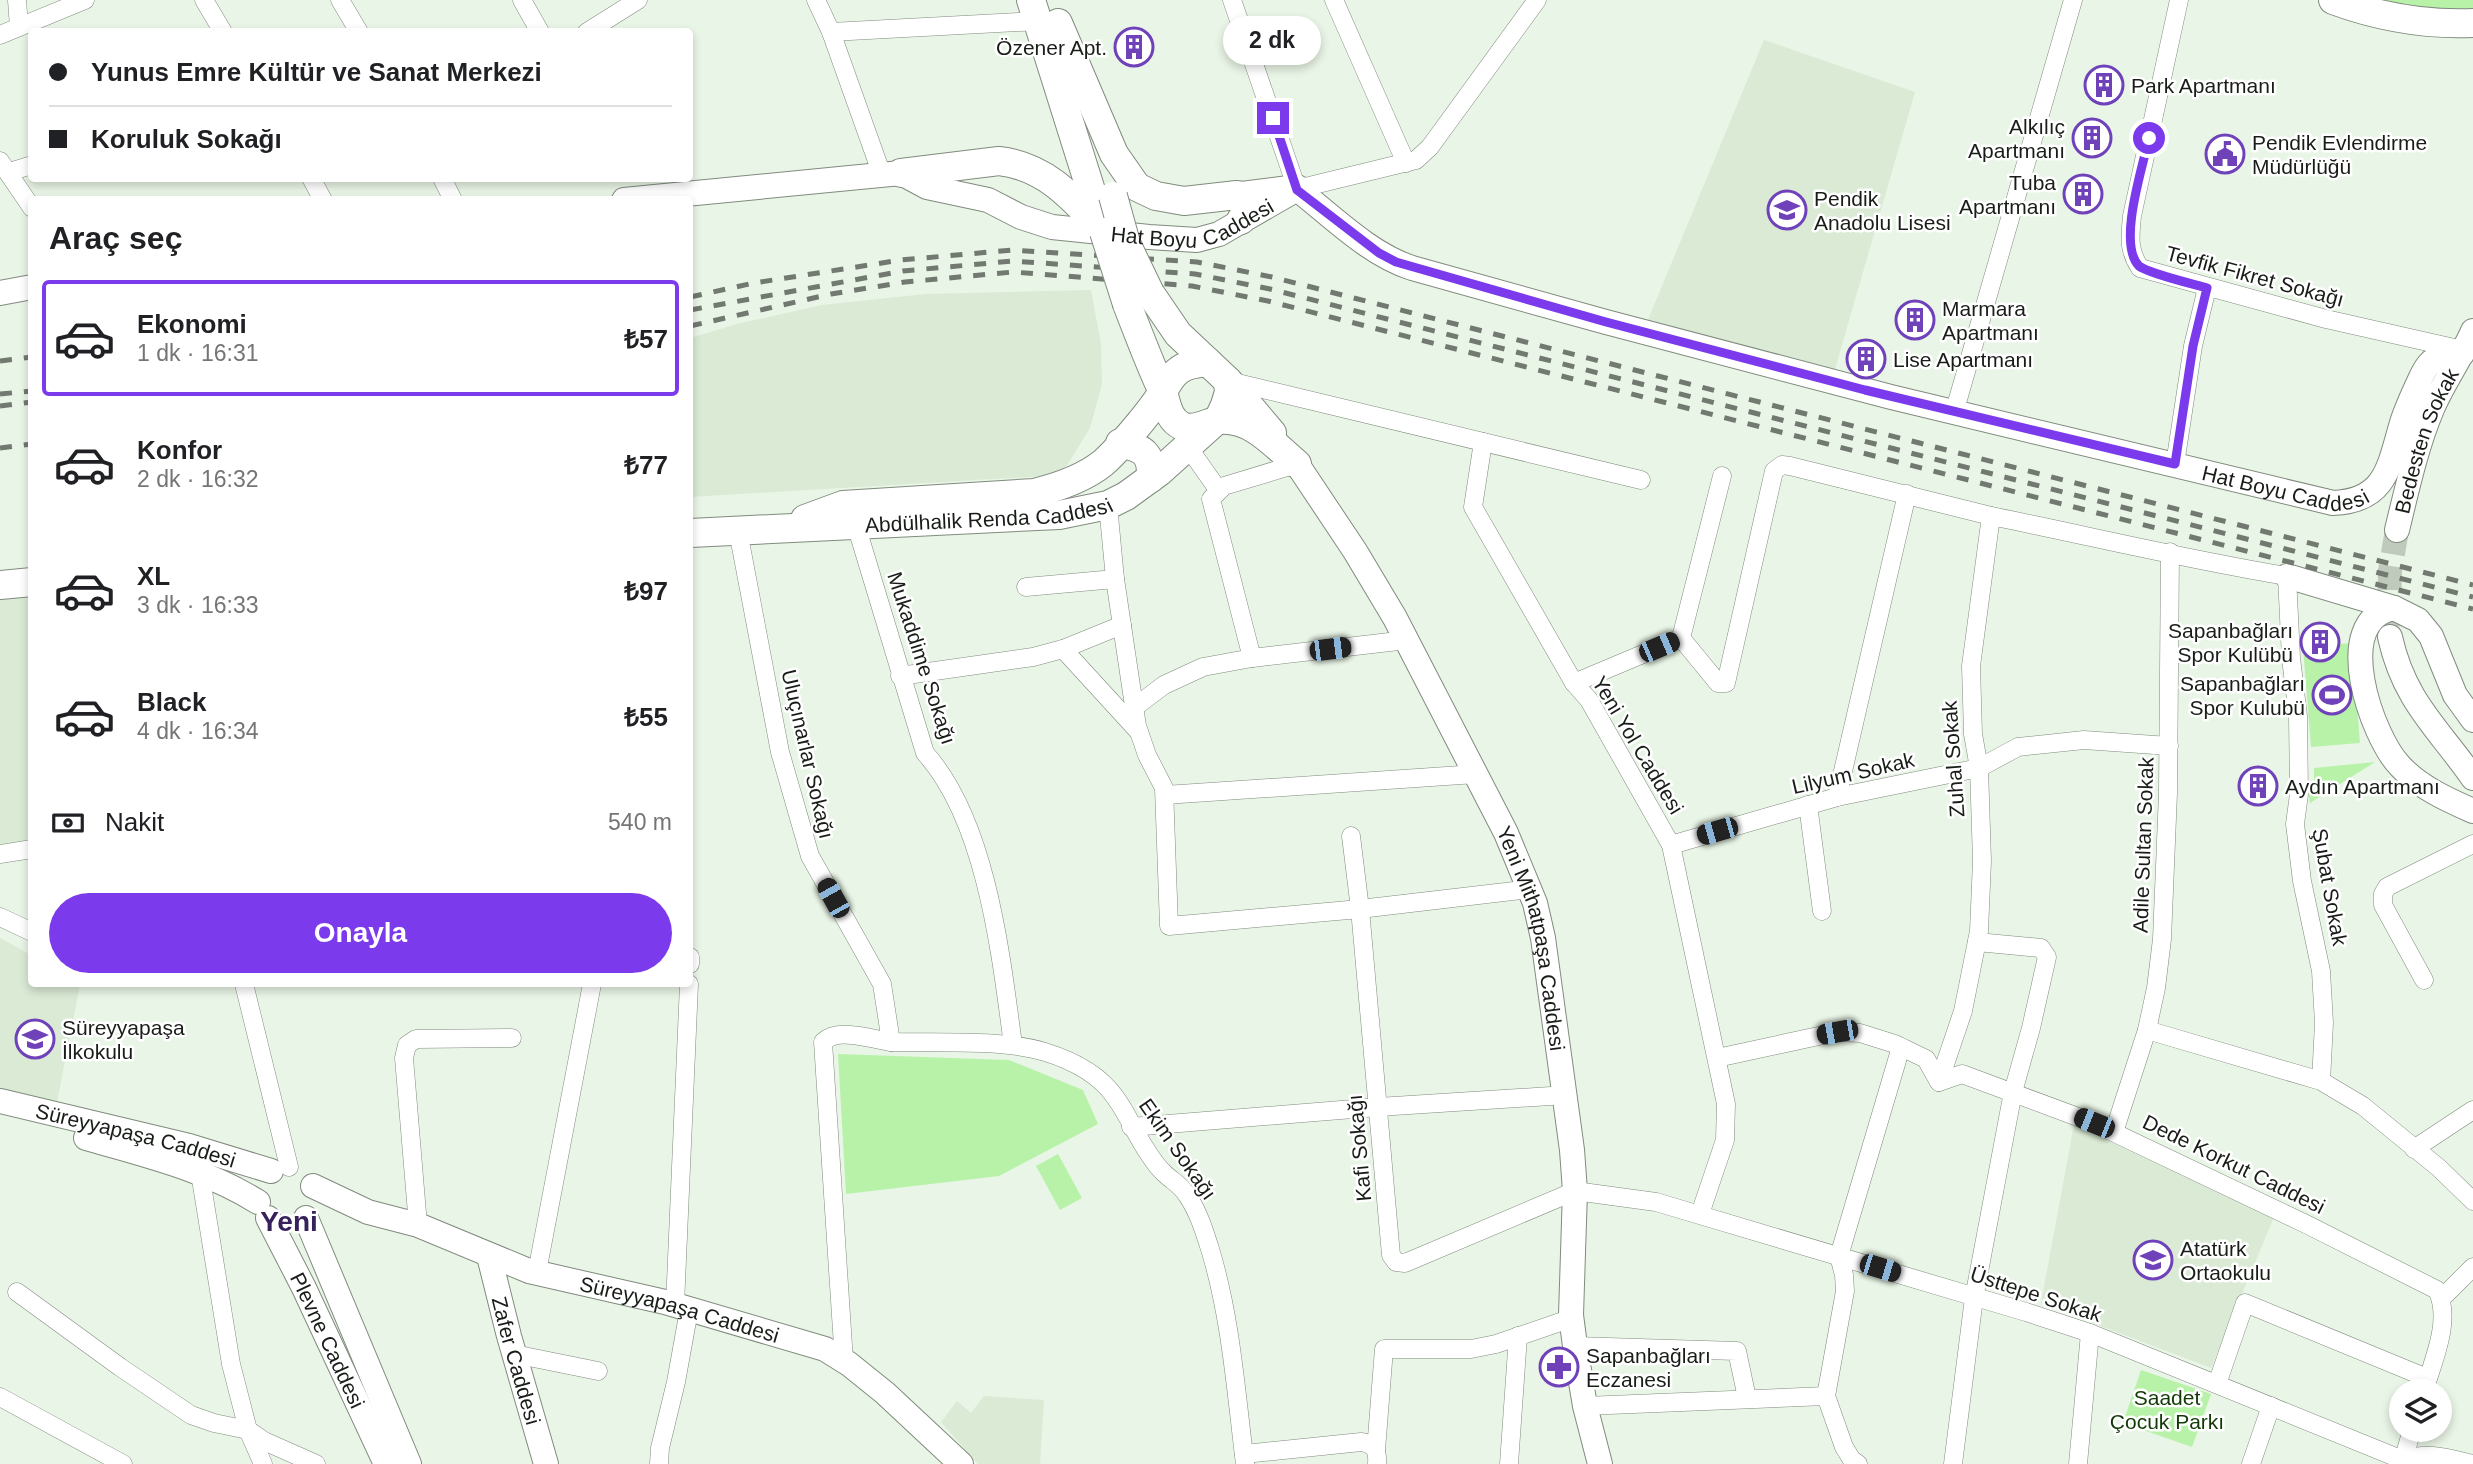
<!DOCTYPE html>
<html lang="tr">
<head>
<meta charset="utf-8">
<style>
  body { margin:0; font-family:Helvetica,sans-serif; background:#f2f2f2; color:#202124; height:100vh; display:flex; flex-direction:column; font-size:26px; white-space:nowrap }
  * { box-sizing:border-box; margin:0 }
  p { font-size:23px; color:#757577 }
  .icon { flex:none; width:38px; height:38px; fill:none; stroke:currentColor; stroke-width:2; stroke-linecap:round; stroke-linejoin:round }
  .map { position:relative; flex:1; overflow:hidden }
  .panel { position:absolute; left:28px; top:196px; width:665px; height:791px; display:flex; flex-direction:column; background:#fff; border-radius:7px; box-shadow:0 4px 10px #0003 }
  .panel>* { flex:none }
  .hud { position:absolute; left:28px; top:28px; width:665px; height:154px; border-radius:7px; box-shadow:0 4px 10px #0003; display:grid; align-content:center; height:154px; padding:0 21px; background:#fff }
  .buttons { position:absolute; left:2389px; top:1379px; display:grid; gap:14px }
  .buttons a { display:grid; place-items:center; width:63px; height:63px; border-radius:50%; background:#fff; box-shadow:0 4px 10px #0003; font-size:35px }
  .end { position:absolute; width:32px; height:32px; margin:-16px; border:9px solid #7c3aed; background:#fff; box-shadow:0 0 0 4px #fff }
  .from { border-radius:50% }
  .bubble { position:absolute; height:49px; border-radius:24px; background:#fff; box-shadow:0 4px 10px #0003; font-size:23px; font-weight:700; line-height:49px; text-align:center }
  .car { position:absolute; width:21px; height:42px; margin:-21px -10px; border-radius:9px; box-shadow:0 0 5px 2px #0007; background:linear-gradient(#222 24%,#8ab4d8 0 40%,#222 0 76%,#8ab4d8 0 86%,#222 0) }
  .hud b { display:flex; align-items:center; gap:24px; height:66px; font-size:26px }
  .hud b+b { border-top:2px solid #e0e0e0 }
  .hud i { width:18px; height:18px; background:#202124 }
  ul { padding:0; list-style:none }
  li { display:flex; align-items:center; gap:21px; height:116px; margin:0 14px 10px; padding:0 7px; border:4px solid transparent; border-radius:7px }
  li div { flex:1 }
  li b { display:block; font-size:26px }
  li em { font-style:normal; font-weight:700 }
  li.active { border-color:#7c3aed }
  li>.icon { width:63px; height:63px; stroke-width:1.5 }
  h2 { padding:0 21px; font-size:32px; line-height:84px }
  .pay { display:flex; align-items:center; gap:18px; height:77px; padding:0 21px; font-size:26px }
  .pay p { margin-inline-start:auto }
  .primary-button { display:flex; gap:14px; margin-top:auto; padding:14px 21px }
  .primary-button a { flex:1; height:80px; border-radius:42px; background:#7c3aed; color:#fff; font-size:28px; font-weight:700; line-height:80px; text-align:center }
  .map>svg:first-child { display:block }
</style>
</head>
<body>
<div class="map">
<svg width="2473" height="1464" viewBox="0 0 2473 1464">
  <rect width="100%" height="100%" fill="#e9f5e6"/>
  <g fill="#daead5">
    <polygon points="1764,40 1915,92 1831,383 1645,327"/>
    <polygon points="1091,290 1101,344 1102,384 1090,428 1061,475 690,497 690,338 737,324 822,305 926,294"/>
    <polygon points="31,588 31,841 0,847 0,592"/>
    <polygon points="0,938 31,955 32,984 80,984 56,1107 0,1095"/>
    <polygon points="2074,1125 2274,1217 2211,1368 2041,1303"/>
    <polygon points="984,1396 1044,1400 1040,1464 978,1464 941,1422 957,1401 971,1413"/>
  </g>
  <g fill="#b8f2a9">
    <polygon points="2374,0 2473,0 2473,11 2421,10"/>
    <polygon points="2352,643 2360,743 2311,747 2303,647"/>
    <polygon points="2375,762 2310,803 2306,784 2314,783 2314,768"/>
    <polygon points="838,1054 1009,1060 1083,1090 1098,1124 999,1176 846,1194"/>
    <polygon points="1058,1154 1082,1198 1060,1210 1036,1166"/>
    <polygon points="2141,1370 2211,1394 2192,1447 2123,1423"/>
  </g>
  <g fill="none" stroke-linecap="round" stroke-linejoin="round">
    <polyline stroke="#bfcabd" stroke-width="24" stroke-dasharray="24 12" stroke-linecap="butt" points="2389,626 2390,571 2397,530"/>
    <defs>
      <g id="street">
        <polyline points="17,0 19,27"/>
        <polyline points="204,0 223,32"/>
        <polyline points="340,0 359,32"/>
        <polyline points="522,0 540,32"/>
        <polyline points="816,0 831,32 882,175"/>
        <polyline points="1232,0 1297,189 1416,160 1430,147 1537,0"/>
        <polyline points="1334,0 1406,163"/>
        <path d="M2179,0L2132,216C2130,237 2128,250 2140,268L2326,319L2463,350"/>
        <polyline points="587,32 638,0"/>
        <polyline points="831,32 1037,21"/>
        <polyline points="0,35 85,0"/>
        <polyline points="0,161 32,208"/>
        <polyline points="9,172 32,165"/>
        <polyline points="311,178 323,200"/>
        <polyline points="442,178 453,200"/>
        <polyline points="1229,381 1641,480"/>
        <polyline points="1954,413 2073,0"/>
        <polyline points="1483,442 1473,507 1574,683 1589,700 1671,845 1726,1104 1725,1140 1700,1214"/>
        <polyline points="1188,447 1219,491"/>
        <polyline points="2175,464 2193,346 2207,288"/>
        <polyline points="1108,505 1115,579 1137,726 1147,755 1164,788 1169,926 1360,909 1530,889"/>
        <path d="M1991,516C2090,536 2188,560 2287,576L2291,658L2298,716L2299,794L2295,824L2302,881L2321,971L2324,1023L2321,1081"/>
        <path d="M856,525L925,753C987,822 1001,956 1013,1045"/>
        <path d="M738,531L780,752L810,856L882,984L891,1042C871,1039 838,1027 823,1042L844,1361"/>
        <polyline points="1026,587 1115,579"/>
        <polyline points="1681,638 1718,683 1726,683 1774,471 1782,465 1790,466 1991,516 1971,666 1973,734 1979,768 1982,861 1979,931 1963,1011 1939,1082"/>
        <polyline points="1063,649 1139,732"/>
        <polyline points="1252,658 1211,499 1224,486 1297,464"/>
        <polyline points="900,676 1033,657 1063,649 1122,625"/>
        <polyline points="1574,683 1681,638 1722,476"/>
        <polyline points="1135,707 1164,685 1203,667 1252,658 1407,640"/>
        <polyline points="1165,795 1476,774"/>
        <polyline points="1837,797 1907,494"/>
        <polyline points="1808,805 1822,911"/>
        <path d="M1351,836L1360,909L1391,1255L1396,1262L1405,1263L1575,1191L1656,1202L2026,1312L2090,1333L2403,1460C2429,1451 2447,1458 2473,1464"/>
        <polyline points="1671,845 1837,797 1979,768 2018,747 2084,740 2169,746"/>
        <polyline points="0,854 32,849"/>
        <polyline points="0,917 32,932"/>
        <polyline points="690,957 690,964"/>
        <polyline points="2424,980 2383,905 2383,894 2387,887 2473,844"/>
        <polyline points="244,984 289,1167"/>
        <polyline points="2147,1030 2321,1081 2363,1106 2439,1168 2473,1201"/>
        <path d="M891,1042C937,1043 1002,1039 1045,1052C1071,1060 1099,1074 1115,1097C1127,1113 1134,1131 1145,1148C1151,1157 1156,1166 1164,1173C1172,1181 1181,1185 1187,1195C1198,1211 1204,1230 1210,1249C1231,1318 1236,1392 1245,1464"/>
        <path d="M1717,1058L1837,1032L1860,1033L1895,1044L1926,1059L1939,1082L1962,1074L2094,1123L2306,1224L2437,1290C2452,1320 2433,1361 2424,1391"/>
        <polyline points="1131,1127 1378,1107 1566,1095"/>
        <polyline points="2114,1132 2147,1030 2156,988 2162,939 2168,793 2170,552"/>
        <polyline points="2414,1149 2473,1110"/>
        <polyline points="200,1173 231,1364 248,1430 263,1464"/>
        <polyline points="418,1225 404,1058 407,1045 416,1039 512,1038"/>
        <polyline points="537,1272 592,984"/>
        <polyline points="17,1292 120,1367 191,1415 214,1423 248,1430 264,1441 316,1464"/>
        <polyline points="2441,1299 2473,1267"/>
        <polyline points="675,1305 689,984"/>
        <polyline points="1575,1346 1737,1351 1747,1398"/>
        <polyline points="514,1354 598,1371"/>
        <polyline points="2217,1384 2245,1303 2427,1378"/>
        <polyline points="0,1397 123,1464"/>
        <polyline points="1585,1406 1826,1396"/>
        <polyline points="1376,1450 1384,1349 1471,1349 1496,1344 1572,1318"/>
        <path d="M1244,1454L1361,1442C1375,1444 1378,1451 1377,1464"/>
        <polyline points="659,1464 660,1448 676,1382 689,1310"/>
        <polyline points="1509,1464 1518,1336"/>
        <polyline points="1858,1464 1852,1460 1844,1447 1826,1396 1845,1291 1844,1275 1839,1256 1901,1047"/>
        <polyline points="1953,1464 1974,1298 2013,1092 2031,1028 2047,957 2041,948 1977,942"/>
        <polyline points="2078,1464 2090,1333"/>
        <polyline points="2251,1464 2271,1406"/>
        <polyline points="2402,1464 2412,1430"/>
      </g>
      <g id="secondary">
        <path id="s1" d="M624,200L901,173L927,187L988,200L1021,217L1052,227L1149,237L1197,240L1219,234L1297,189C1333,217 1369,254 1412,268L1606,322L1891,397L2333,503C2385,501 2389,468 2401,426C2405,412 2411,399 2417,386C2421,378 2424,368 2431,362C2439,356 2452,356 2462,354"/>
        <polyline points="0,293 32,287"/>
        <path id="s2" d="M1297,464L1355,551L1395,618L1506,833L1535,903L1543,938L1572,1150L1575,1191L1571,1315L1575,1346L1585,1406L1600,1464"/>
        <path id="s3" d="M2397,530C2407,489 2416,447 2432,409C2444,381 2461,358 2473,331"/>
        <polyline points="2287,576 2394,608 2418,620 2431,636 2455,695 2473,720"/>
        <path d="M2394,608C2330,620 2372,737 2400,766C2419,787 2448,800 2473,811"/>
        <path d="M2390,637C2404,701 2438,728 2473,778"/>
        <path id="s4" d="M0,1101L189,1146L271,1171"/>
        <path d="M86,1138C145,1155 205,1169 258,1202"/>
        <path id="s5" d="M313,1186L368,1212L418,1225L529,1271L665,1302L825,1349L849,1364L885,1393L961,1464"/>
        <path id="s6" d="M268,1218L304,1288L386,1464"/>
        <polyline points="306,1218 409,1464"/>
        <path id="s7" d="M489,1256L509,1336L546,1464"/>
      </g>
      <g id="primary">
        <polyline points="1031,0 1104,232"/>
        <path d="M2333,0C2379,17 2423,25 2473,23"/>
        <polyline points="1058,23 1114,154 1137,187 1156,196 1184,201 1237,195 1247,197 1250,206 1241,220"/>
        <path d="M901,173L999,161C1044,166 1071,196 1100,227"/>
        <polyline points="1242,196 1297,189"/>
        <polyline points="1150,293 1178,334 1228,381 1272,433"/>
        <path d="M1127,304C1138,333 1149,362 1162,390C1167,402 1167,419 1182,426C1194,432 1208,422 1219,420C1252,417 1274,445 1297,464"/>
        <path d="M1120,443C1143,448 1152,453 1151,478"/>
        <path d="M805,519L843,505L1034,493C1059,487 1083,479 1103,463C1119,449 1151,411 1162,393C1167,385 1170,377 1178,371C1186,364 1197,363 1208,362"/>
        <path id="s8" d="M690,533L1059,515L1108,505L1126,496L1159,472L1219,418L1225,405L1229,392L1228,381"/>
        <polyline points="0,585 32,582"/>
      </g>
    </defs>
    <use href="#street" stroke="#808b7e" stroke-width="19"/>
    <use href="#secondary" stroke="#808b7e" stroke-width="26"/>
    <use href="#primary" stroke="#808b7e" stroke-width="30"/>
    <use href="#street" stroke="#fff" stroke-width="18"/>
    <use href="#secondary" stroke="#fff" stroke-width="24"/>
    <use href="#primary" stroke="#fff" stroke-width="28"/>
    <g stroke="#727970" stroke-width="5" stroke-dasharray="12 12" stroke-linecap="butt">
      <polyline points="690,297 754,283 901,260 1012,250 1197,262 1272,277 2473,585"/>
      <polyline points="690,310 903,271 1013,261 1195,274 1270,289 2473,597"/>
      <polyline points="690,326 831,294 905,282 1013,272 1192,286 1268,301 2473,609"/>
      <polyline points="0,361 32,357"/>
      <polyline points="0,394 32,391"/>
      <polyline points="0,406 32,402"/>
      <polyline points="0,448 32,444"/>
    </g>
    <defs>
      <g id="primary-bridge">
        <polyline points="1113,196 1126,243 1150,293"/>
        <polyline points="1104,232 1127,304"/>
      </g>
    </defs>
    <use href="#primary-bridge" stroke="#808b7e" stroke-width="30" stroke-linecap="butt"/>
    <use href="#primary-bridge" stroke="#fff" stroke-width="28"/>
  </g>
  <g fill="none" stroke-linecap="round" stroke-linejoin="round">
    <path stroke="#7c3aed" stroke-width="9" d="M1273,118L1297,190L1379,253L1396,262L1606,322L1865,390L2175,464L2193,346L2207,288C2193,284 2147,273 2139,266C2117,244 2143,166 2149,138"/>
  </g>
  <defs>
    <symbol id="building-ring" viewBox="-11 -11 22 22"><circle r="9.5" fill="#fff" stroke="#6f42ba" stroke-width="1.5"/><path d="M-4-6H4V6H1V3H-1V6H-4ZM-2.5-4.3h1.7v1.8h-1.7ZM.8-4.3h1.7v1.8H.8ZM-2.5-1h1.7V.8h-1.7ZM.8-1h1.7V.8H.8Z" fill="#6f42ba"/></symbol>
    <symbol id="civic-ring" viewBox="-11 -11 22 22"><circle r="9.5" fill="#fff" stroke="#6f42ba" stroke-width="1.5"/><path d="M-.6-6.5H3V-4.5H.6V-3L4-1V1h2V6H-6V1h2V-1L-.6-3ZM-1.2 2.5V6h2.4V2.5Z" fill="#6f42ba"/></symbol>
    <symbol id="school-ring" viewBox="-11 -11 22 22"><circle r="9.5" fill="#fff" stroke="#6f42ba" stroke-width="1.5"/><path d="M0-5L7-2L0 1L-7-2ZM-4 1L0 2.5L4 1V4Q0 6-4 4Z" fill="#6f42ba"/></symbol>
    <symbol id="stadium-ring" viewBox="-11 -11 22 22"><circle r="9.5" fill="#fff" stroke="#6f42ba" stroke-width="1.5"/><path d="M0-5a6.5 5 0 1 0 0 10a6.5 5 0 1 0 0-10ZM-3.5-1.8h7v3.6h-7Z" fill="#6f42ba"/></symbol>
    <symbol id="pharmacy-ring" viewBox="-11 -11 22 22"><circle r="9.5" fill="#fff" stroke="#6f42ba" stroke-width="1.5"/><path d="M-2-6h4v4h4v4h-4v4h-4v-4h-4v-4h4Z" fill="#6f42ba"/></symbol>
  </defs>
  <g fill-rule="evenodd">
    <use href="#building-ring" x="1112" y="25" width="44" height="44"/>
    <use href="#building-ring" x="2082" y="63" width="44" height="44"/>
    <use href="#building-ring" x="2070" y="116" width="44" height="44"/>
    <use href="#civic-ring" x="2203" y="132" width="44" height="44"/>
    <use href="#building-ring" x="2061" y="172" width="44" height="44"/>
    <use href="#school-ring" x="1765" y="188" width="44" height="44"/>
    <use href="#building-ring" x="1893" y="298" width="44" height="44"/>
    <use href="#building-ring" x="1844" y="337" width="44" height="44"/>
    <use href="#building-ring" x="2298" y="620" width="44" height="44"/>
    <use href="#stadium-ring" x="2310" y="673" width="44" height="44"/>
    <use href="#building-ring" x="2236" y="764" width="44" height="44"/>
    <use href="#school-ring" x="13" y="1017" width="44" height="44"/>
    <use href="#school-ring" x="2131" y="1238" width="44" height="44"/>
    <use href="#pharmacy-ring" x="1537" y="1345" width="44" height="44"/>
  </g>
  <g text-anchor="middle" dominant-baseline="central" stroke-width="5" stroke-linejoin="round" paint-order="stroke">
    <g font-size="21" fill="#191d18" stroke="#fff" text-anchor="start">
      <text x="1107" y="47" text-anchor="end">Özener Apt.</text>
      <text x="2131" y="85">Park Apartmanı</text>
      <text x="2065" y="126" text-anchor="end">Alkılıç<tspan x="2065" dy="24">Apartmanı</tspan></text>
      <text x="2252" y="142">Pendik Evlendirme<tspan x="2252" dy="24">Müdürlüğü</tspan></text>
      <text x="2056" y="182" text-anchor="end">Tuba<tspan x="2056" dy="24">Apartmanı</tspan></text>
      <text x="1814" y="198">Pendik<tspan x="1814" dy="24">Anadolu Lisesi</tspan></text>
      <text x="1942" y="308">Marmara<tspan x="1942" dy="24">Apartmanı</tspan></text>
      <text x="1893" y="359">Lise Apartmanı</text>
      <text x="2293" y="630" text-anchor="end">Sapanbağları<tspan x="2293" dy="24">Spor Kulübü</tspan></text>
      <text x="2305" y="683" text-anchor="end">Sapanbağları<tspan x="2305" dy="24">Spor Kulubü</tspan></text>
      <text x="2285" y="786">Aydın Apartmanı</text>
      <text x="62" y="1027">Süreyyapaşa<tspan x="62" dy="24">İlkokulu</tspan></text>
      <text x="2180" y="1248">Atatürk<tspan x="2180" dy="24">Ortaokulu</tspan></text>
      <text x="1586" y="1355">Sapanbağları<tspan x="1586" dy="24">Eczanesi</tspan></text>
    </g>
    <g font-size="21" fill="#191d18" stroke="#fff">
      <text stroke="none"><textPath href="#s1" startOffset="584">Hat Boyu Caddesi</textPath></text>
      <text transform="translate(2255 276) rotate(15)">Tevfik Fikret Sokağı</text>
      <text stroke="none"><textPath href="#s3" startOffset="94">Bedesten Sokak</textPath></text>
      <text stroke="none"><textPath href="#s1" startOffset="1740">Hat Boyu Caddesi</textPath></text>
      <text stroke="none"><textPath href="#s8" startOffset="299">Abdülhalik Renda Caddesi</textPath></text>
      <text transform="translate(922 658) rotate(72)">Mukaddime Sokağı</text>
      <text transform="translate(1638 745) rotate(59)">Yeni Yol Caddesi</text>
      <text transform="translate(808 754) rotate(77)">Uluçınarlar Sokağı</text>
      <text transform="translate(1953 759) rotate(-94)">Zuhal Sokak</text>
      <text transform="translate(1853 773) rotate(-13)">Lilyum Sokak</text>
      <text transform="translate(2143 845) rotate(-88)">Adile Sultan Sokak</text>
      <text transform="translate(2330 887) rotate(80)">Şubat Sokak</text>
      <text stroke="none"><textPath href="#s2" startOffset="534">Yeni Mithatpaşa Caddesi</textPath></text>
      <text stroke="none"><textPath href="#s4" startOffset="140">Süreyyapaşa Caddesi</textPath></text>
      <text transform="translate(1359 1148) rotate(-95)">Kafi Sokağı</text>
      <text transform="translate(1178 1149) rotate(55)">Ekim Sokağı</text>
      <text transform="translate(2234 1164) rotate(26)">Dede Korkut Caddesi</text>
      <text transform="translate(2036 1294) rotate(18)">Üsttepe Sokak</text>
      <text stroke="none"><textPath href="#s5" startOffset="388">Süreyyapaşa Caddesi</textPath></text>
      <text stroke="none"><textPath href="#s6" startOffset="136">Plevne Caddesi</textPath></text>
      <text stroke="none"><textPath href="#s7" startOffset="108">Zafer Caddesi</textPath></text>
    </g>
    <g font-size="21" fill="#123a05" stroke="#fff">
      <text x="2167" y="1397">Saadet<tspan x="2167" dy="24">Çocuk Parkı</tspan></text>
    </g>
    <g font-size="28" font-weight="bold" fill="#36215c" stroke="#fff">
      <text x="289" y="1221">Yeni</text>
    </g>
  </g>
</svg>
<div class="buttons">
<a><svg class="icon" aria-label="layers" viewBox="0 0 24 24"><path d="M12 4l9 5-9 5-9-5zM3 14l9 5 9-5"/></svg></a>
</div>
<i class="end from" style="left:2149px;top:138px"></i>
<i class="end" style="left:1273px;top:118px"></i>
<div class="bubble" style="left:1223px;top:16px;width:98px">2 dk</div>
<i class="car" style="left:1659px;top:647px;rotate:67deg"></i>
<i class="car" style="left:1330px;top:649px;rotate:83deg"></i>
<i class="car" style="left:1717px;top:831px;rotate:254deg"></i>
<i class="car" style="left:833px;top:898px;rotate:331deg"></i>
<i class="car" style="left:1837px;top:1032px;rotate:260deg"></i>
<i class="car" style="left:2094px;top:1123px;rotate:292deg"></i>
<i class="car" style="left:1880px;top:1268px;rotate:107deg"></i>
<div class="hud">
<b><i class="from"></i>Yunus Emre Kültür ve Sanat Merkezi</b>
<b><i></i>Koruluk Sokağı</b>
</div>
<section class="panel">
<h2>Araç seç</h2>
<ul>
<li class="active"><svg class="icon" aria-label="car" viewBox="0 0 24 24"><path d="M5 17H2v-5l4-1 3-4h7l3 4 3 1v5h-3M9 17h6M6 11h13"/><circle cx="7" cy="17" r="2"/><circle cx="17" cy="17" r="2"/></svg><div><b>Ekonomi</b><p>1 dk · 16:31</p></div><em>₺57</em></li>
<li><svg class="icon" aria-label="car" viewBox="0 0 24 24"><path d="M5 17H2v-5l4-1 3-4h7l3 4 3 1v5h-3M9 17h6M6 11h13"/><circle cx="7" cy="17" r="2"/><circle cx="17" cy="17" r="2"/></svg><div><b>Konfor</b><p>2 dk · 16:32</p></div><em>₺77</em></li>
<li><svg class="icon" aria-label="car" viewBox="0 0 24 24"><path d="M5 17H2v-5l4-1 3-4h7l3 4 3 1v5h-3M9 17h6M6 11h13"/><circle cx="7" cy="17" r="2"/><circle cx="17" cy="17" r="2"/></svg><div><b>XL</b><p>3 dk · 16:33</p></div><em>₺97</em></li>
<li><svg class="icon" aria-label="car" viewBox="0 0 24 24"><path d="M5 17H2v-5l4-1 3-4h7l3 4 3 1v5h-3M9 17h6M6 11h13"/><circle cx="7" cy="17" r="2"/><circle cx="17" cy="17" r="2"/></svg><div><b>Black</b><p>4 dk · 16:34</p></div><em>₺55</em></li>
</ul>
<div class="pay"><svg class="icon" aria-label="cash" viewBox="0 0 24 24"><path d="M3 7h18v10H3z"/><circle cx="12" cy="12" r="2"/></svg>Nakit<p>540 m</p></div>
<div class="primary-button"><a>Onayla</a></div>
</section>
</div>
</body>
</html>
